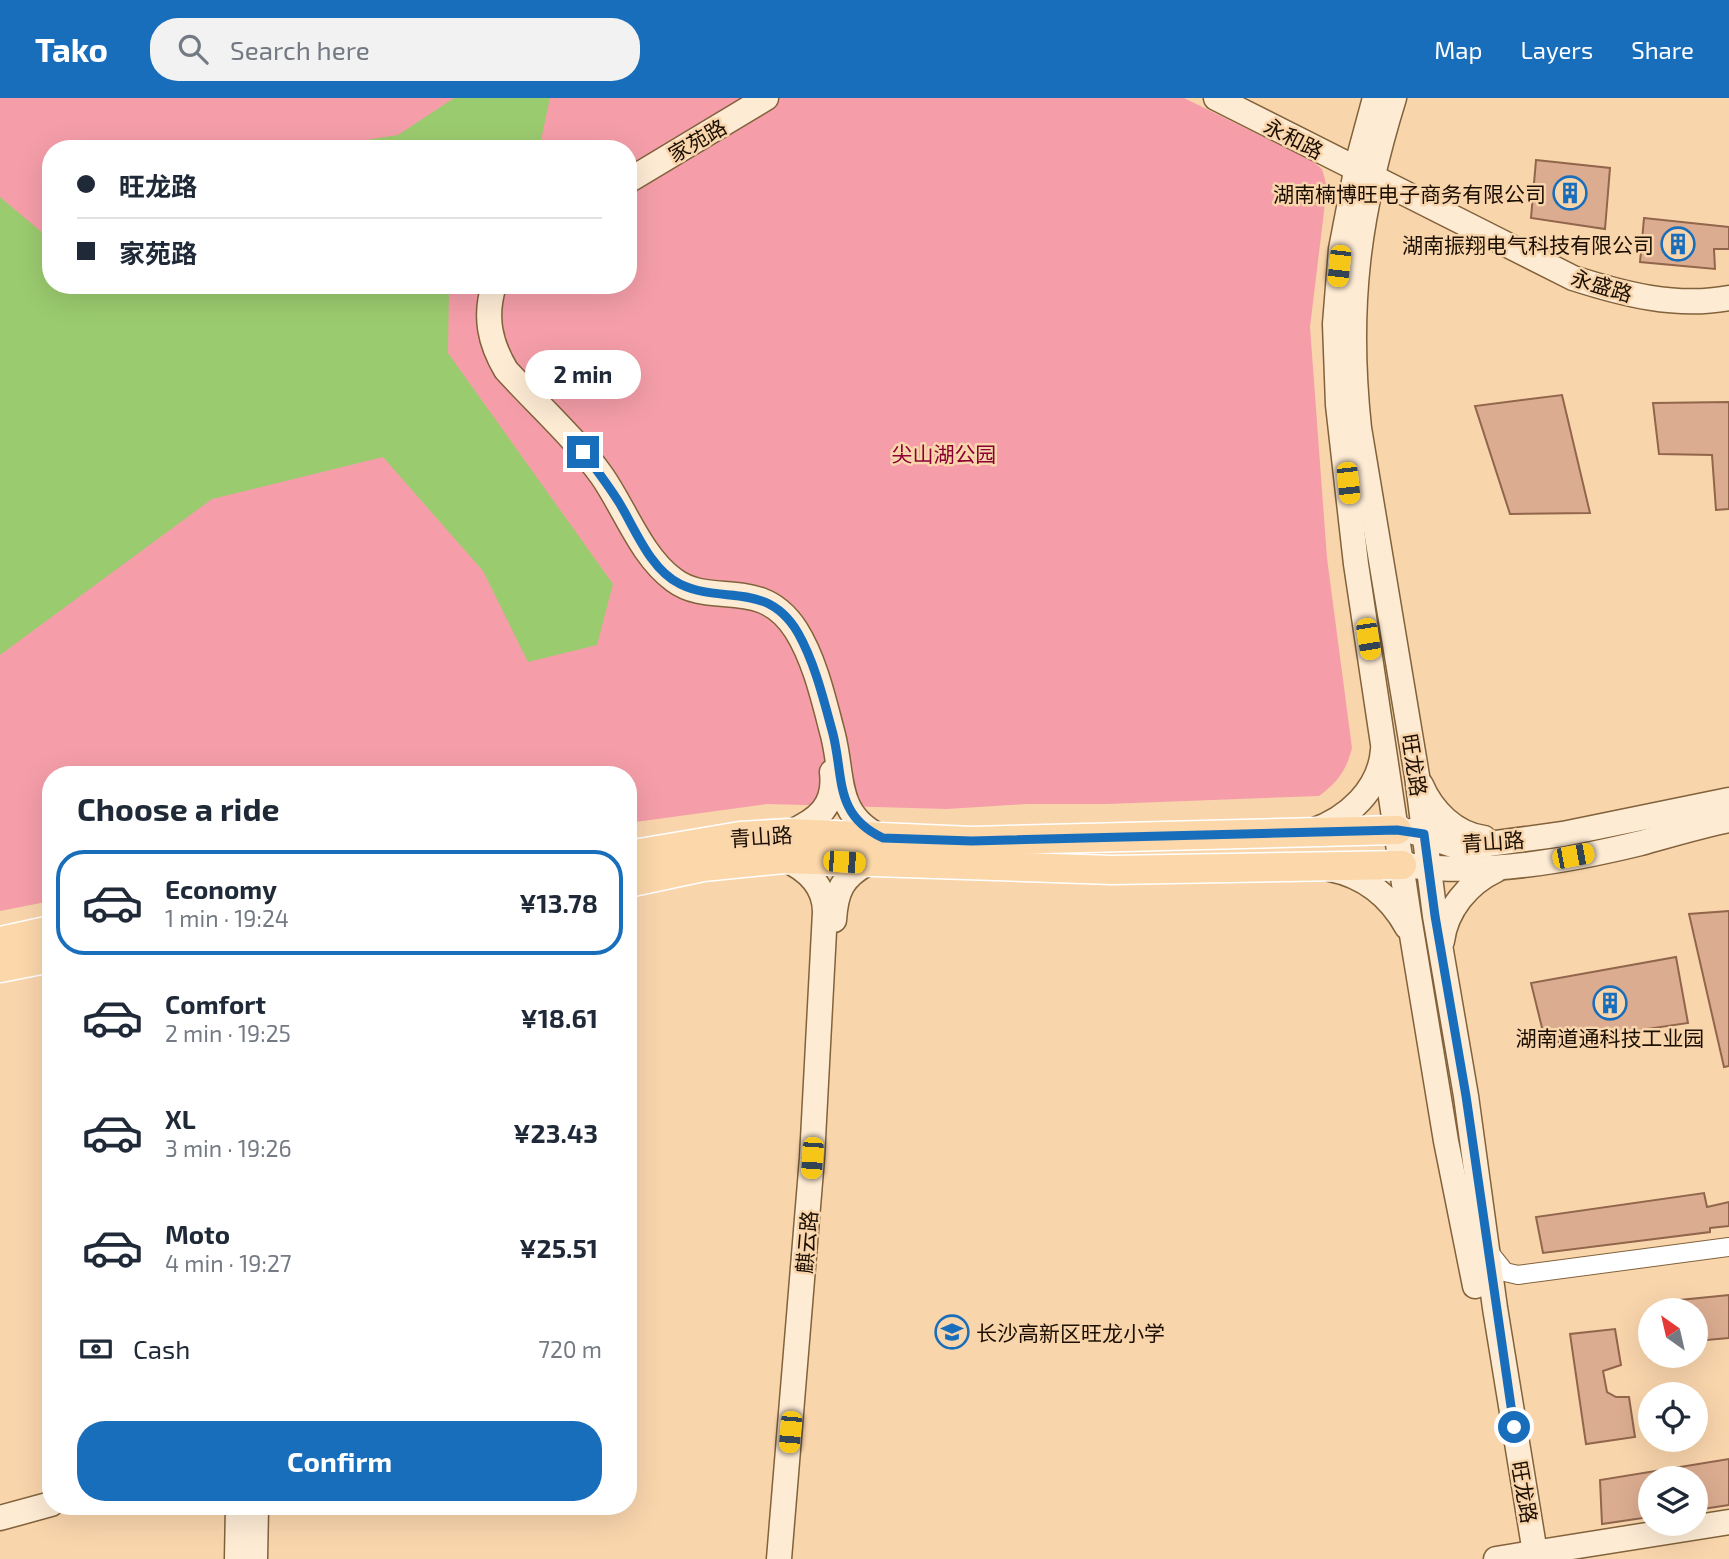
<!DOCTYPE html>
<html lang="en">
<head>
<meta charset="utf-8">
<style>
  body { margin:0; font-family:"Exo 2","Noto Sans SC",sans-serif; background:#f2f2f3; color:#1f2937; height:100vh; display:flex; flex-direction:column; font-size:26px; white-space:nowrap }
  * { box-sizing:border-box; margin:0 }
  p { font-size:23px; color:#747a83 }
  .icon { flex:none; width:38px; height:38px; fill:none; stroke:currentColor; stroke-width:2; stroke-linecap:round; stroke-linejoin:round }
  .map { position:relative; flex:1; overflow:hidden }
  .details { position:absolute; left:42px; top:668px; width:595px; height:749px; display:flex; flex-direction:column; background:#fff; border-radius:28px; box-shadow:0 7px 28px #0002 }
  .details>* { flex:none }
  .guide { position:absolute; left:42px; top:42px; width:595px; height:154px; border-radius:28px; box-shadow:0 7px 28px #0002; display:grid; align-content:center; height:154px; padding:0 35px; background:#fff }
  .needle { width:46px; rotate:326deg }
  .controls { position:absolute; left:1638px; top:1200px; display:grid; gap:14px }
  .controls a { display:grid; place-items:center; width:70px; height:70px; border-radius:50%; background:#fff; box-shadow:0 7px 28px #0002; font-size:35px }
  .end { position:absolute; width:32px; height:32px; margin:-16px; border:9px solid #196ebc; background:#fff; box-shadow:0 0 0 4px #fff }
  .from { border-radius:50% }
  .bubble { position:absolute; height:49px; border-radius:24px; background:#fff; box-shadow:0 7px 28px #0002; font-size:23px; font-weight:700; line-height:49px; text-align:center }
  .car { position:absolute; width:21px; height:42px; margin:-21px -10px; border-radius:9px; box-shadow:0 0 5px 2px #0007; background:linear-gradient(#f5c518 24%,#345 0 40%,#f5c518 0 76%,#345 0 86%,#f5c518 0) }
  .guide b { display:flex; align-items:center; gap:24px; height:66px; font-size:26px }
  .guide b+b { border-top:2px solid #e0e1e3 }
  .guide i { width:18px; height:18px; background:#1f2937 }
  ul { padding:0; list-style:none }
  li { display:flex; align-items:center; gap:21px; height:105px; margin:0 14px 10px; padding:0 21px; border:4px solid transparent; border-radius:28px }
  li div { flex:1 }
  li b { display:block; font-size:26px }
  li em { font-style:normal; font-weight:700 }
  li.current { border-color:#196ebc }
  li>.icon { width:63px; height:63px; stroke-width:1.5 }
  h2 { padding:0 35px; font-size:32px; line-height:84px }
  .pay { display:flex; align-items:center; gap:18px; height:77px; padding:0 35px; font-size:26px }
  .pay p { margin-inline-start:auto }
  .primary-button { display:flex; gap:14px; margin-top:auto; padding:14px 35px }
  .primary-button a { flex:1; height:80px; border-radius:28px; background:#196ebc; color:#fff; font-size:28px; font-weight:700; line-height:80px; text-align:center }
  header { display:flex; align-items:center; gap:42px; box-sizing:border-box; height:98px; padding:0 35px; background:#196ebc; color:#fff }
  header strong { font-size:33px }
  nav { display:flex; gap:38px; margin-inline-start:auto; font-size:24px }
  .search { width:490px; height:63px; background:#f2f2f3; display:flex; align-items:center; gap:18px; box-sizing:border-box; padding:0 24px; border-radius:28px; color:#747a83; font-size:26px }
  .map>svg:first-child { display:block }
</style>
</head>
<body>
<header>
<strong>Tako</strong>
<div class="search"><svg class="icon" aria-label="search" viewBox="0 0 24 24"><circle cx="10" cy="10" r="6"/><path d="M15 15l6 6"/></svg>Search here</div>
<nav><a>Map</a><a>Layers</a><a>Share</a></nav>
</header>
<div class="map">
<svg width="1729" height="1461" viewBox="0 0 1729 1461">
  <rect width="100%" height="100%" fill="#f9d5ac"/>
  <path fill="#f59ea9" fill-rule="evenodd" d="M0,0H1184L1311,62L1322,71L1327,89L1310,229L1327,460L1352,650C1346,673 1338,684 1319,698L1107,706H1027L947,711L767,706L628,725V677H51V803L0,813ZM51,51H628V187H51Z"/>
  <g fill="#9bcb6f">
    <polygon points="454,0 550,0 539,51 310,51 398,37"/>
    <polygon points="0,99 51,142 51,187 449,187 448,255 613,486 597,547 528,564 483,473 383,359 212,401 0,557"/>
  </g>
  <g fill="#dbac90" stroke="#91664c" stroke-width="2">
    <polygon points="1536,62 1610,70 1605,131 1531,120"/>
    <polygon points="1644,120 1729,129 1729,151 1714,151 1715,171 1640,164"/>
    <polygon points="1562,297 1590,415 1510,416 1475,308"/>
    <polygon points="1729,304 1729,411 1716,412 1712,357 1659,356 1653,305"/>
    <polygon points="1729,813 1729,968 1724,969 1689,816"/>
    <polygon points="1676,859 1688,925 1546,946 1531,885"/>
    <polygon points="1704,1095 1707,1109 1729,1104 1729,1128 1710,1130 1710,1134 1543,1155 1536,1119"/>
    <polygon points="1729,1197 1729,1240 1696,1243 1696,1213 1661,1213 1660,1204"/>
    <polygon points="1615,1231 1621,1267 1603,1273 1607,1294 1616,1299 1629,1299 1635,1339 1586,1346 1570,1236"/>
    <polygon points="1729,1361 1729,1407 1696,1412 1696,1381 1650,1381 1650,1419 1602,1426 1600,1382"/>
  </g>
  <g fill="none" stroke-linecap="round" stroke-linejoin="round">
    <defs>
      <polyline id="street" points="1489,1154 1505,1174 1518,1177 1729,1149"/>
      <g id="secondary">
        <path d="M1216,0L1573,180C1623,196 1676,210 1729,200"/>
        <polyline points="1375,0 1358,63 1341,151 1335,226 1338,307 1356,466 1409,819 1446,1043 1475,1188"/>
        <path d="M1394,0C1358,116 1346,209 1359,330L1417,678L1435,818L1466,998L1495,1210L1536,1461"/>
        <polyline points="628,83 766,0"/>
        <path d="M494,187C484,219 490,245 506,272C538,307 574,339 602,378C625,411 641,458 674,482C711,510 761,477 796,532C815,562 824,603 833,637C844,681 834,717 883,740"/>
        <path d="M1421,687C1432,713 1455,736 1484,740"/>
        <path d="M1312,733C1347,721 1380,692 1383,652"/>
        <polyline points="1411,733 1456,748 1474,748 1563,736 1729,702"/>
        <path d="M789,735C818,722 836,708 832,674"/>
        <path d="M1413,768C1488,777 1567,763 1641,745C1670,737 1699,728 1729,722"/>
        <path d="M1330,771C1365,778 1390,798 1407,829"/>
        <path d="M834,822C836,793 842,779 868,765"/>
        <path d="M1442,843C1446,812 1468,785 1496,772"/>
        <polyline points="0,1420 51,1406"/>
        <polyline points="237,1461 238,1409"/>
        <polyline points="255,1461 256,1409"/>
        <path d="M779,1461L812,1060L825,814C825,788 807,771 784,761"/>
        <polyline points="1496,1461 1729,1424"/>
      </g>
      <g id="primary">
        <polyline points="628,757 740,738 789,735 972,743 1397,732"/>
        <polyline points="628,785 703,769 784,761 1112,772 1402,767"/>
        <polyline points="0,843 51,832"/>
        <polyline points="0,870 51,860"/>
      </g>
    </defs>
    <use href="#street" stroke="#81623b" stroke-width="20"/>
    <use href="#secondary" stroke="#81623b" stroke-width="27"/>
    <use href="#primary" stroke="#fff" stroke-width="31"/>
    <use href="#street" stroke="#fff" stroke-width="18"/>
    <use href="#secondary" stroke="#fdebd4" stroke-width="24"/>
    <use href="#primary" stroke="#fbd7aa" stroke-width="28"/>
  </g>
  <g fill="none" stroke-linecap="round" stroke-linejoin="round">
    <path stroke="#196ebc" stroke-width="9" d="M583,354C596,371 609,388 620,406C636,433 651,472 680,486C723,507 767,482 798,535C815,565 824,603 833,636C844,680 834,717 883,740L972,743L1397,732L1424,736L1435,818L1466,998L1514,1329"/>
  </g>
  <defs>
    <symbol id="building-ring" viewBox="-11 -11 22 22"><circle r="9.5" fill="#f9d5ac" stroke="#196ebc" stroke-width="1.5"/><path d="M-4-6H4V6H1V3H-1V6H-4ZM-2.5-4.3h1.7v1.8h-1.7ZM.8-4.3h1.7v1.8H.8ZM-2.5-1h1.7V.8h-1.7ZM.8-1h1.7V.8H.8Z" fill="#196ebc"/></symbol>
    <symbol id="school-ring" viewBox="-11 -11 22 22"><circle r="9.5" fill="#f9d5ac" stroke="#196ebc" stroke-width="1.5"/><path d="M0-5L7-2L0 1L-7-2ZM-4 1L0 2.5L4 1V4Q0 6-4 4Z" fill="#196ebc"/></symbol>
  </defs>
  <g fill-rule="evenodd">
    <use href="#building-ring" x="1551" y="76" width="38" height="38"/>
    <use href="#building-ring" x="1659" y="127" width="38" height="38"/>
    <use href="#building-ring" x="1591" y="886" width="38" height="38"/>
    <use href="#school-ring" x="933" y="1215" width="38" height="38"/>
  </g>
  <g text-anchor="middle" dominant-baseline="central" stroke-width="5" stroke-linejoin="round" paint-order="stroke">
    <g font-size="21" fill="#1b0f02" stroke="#f9d5ac">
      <text transform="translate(1294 40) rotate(27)">永和路</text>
      <text transform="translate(697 42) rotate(-30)">家苑路</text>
      <text transform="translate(1602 187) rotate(17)">永盛路</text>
      <text transform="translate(1415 667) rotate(81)">旺龙路</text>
      <text transform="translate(761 738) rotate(-4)">青山路</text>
      <text transform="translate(1493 743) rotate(-4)">青山路</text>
      <text transform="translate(806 1144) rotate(-85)">麒云路</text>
      <text transform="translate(1525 1394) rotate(80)">旺龙路</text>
    </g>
    <g font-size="21" fill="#1b0f02" stroke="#f9d5ac" text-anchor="end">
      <text x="1546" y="95">湖南楠博旺电子商务有限公司</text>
      <text x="1654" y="146">湖南振翔电气科技有限公司</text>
      <text x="1610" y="939" text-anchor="middle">湖南道通科技工业园</text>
      <text x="976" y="1234" text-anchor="start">长沙高新区旺龙小学</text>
    </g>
    <g font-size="21" fill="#8b0032" stroke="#f9d5ac">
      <text x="944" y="355">尖山湖公园</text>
    </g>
  </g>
</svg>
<div class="controls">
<a><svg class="needle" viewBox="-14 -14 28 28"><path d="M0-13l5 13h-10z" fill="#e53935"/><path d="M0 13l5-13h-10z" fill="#747a83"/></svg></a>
<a><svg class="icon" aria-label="locate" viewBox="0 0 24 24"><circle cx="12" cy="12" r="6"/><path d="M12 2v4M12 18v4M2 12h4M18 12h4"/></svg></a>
<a><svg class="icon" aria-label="layers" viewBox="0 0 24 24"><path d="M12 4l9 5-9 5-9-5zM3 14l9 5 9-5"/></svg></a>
</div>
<i class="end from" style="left:1514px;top:1329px"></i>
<i class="end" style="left:583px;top:354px"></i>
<div class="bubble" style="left:525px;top:252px;width:116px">2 min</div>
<i class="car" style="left:1339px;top:168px;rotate:186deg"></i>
<i class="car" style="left:1348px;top:385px;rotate:174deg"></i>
<i class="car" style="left:1368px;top:541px;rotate:171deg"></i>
<i class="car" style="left:1573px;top:758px;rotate:79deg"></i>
<i class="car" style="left:844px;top:764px;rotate:94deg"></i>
<i class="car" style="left:812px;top:1060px;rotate:184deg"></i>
<i class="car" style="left:790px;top:1334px;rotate:185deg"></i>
<div class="guide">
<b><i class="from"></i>旺龙路</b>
<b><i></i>家苑路</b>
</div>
<section class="details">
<h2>Choose a ride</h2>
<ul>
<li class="current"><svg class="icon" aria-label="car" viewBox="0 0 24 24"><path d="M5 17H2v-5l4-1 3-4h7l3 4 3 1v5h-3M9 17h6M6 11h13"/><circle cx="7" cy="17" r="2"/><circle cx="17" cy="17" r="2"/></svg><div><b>Economy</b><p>1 min · 19:24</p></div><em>¥13.78</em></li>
<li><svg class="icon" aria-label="car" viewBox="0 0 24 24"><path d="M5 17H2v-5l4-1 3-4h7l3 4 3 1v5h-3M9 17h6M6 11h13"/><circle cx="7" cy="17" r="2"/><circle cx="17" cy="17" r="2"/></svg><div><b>Comfort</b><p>2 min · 19:25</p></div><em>¥18.61</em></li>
<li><svg class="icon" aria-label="car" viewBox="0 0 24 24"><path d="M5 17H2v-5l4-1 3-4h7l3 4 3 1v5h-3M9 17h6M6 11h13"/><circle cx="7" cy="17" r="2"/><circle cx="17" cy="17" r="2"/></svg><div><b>XL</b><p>3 min · 19:26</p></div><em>¥23.43</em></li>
<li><svg class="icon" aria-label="car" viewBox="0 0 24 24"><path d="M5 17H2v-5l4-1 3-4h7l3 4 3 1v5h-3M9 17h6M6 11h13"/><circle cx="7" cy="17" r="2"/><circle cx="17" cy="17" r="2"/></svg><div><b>Moto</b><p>4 min · 19:27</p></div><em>¥25.51</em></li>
</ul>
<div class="pay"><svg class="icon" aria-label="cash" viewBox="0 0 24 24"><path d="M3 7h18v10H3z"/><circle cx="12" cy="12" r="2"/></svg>Cash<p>720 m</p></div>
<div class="primary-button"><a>Confirm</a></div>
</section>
</div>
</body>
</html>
